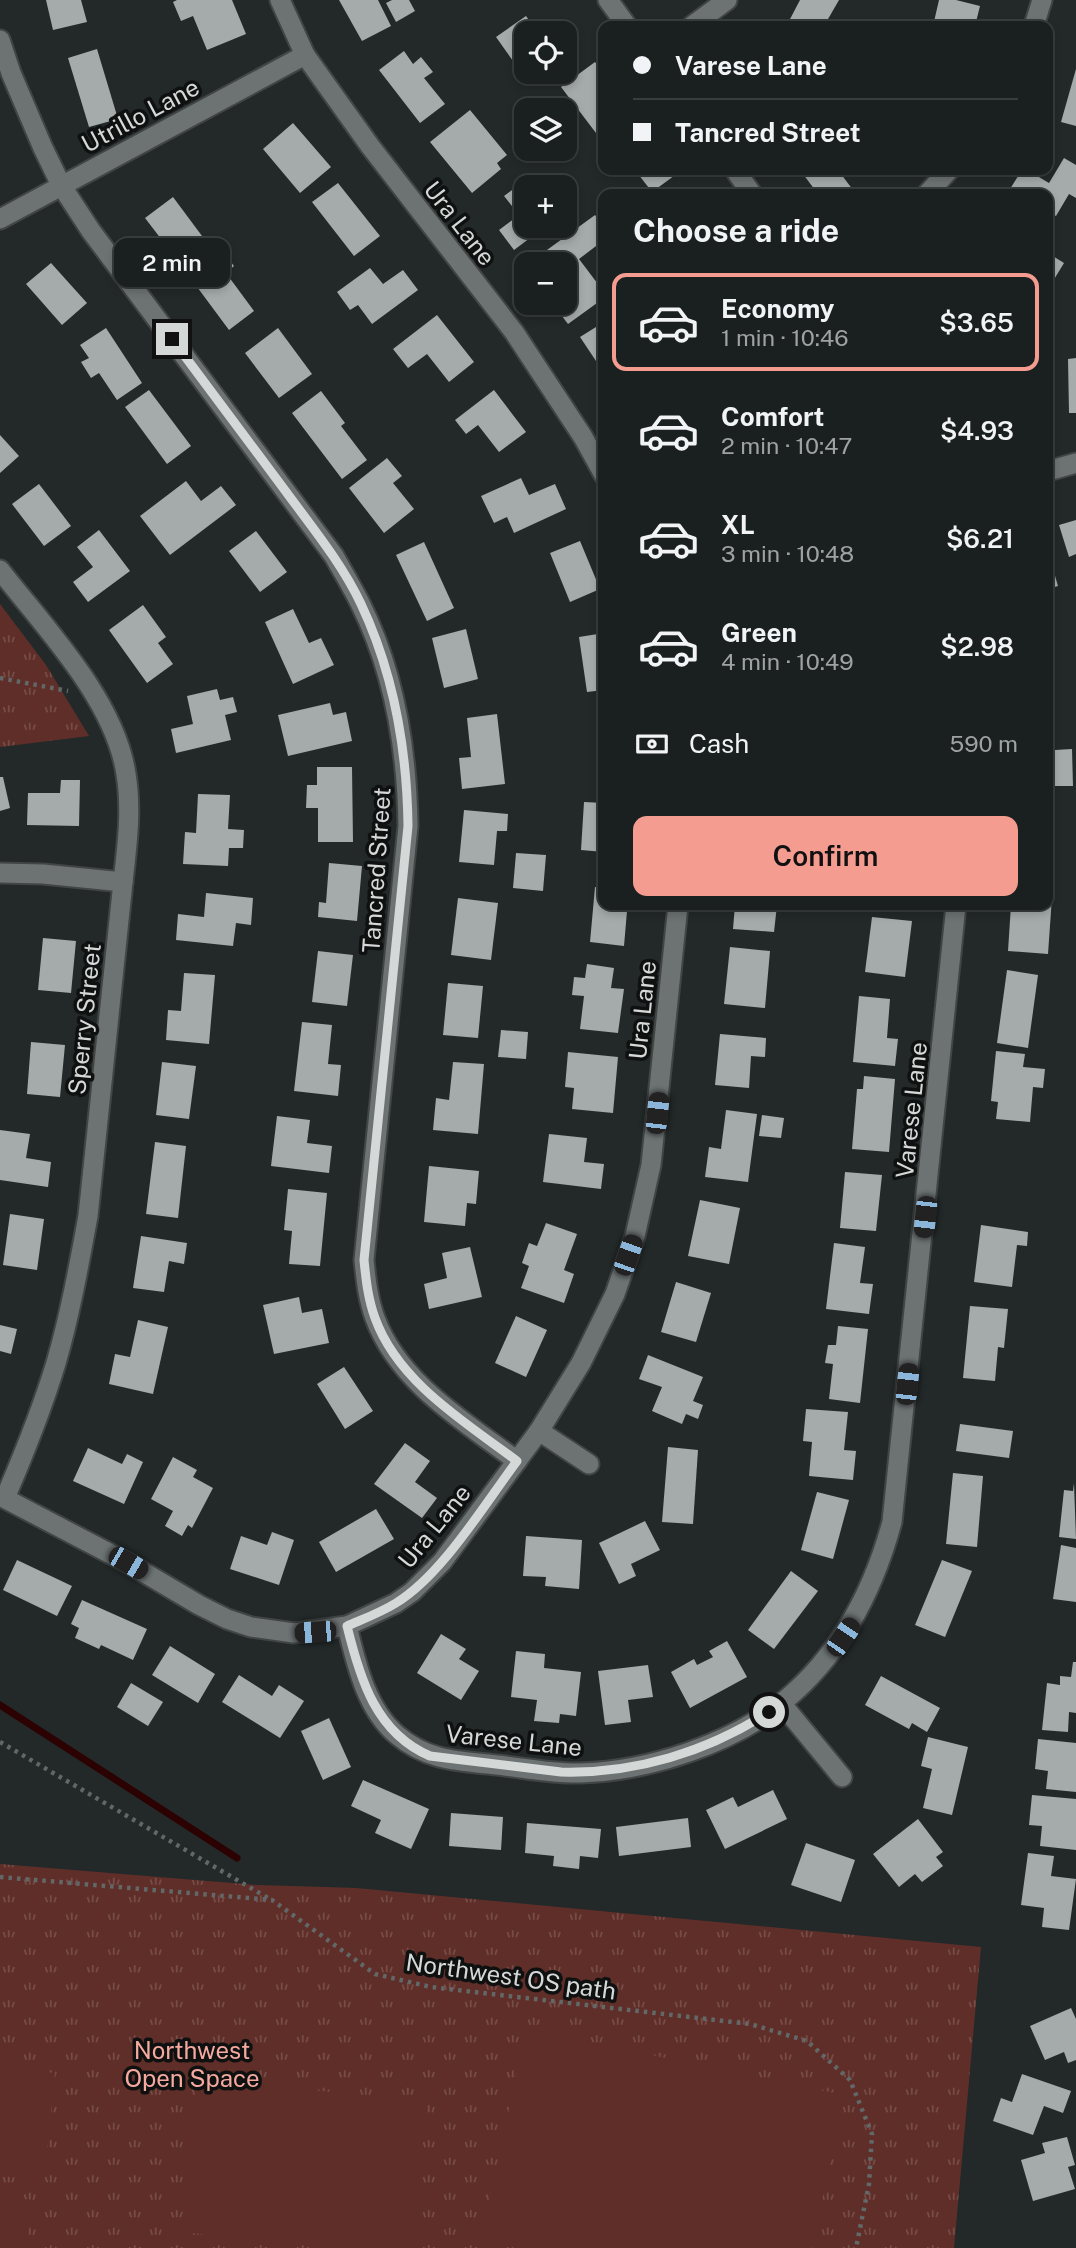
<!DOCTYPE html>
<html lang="en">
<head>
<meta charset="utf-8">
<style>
  body { margin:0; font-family:"Public Sans",sans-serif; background:#272c2c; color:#f1f3f6; height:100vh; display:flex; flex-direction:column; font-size:26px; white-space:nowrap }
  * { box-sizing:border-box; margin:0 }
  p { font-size:23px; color:#9fa2a4 }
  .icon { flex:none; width:38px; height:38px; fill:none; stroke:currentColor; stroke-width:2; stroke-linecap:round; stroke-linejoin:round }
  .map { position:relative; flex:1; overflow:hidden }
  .details { position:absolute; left:598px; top:189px; width:455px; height:721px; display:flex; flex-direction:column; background:#1a1f1f; border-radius:14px; box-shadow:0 4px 10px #0003,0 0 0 2px #383d3d }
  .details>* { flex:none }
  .top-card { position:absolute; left:598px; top:21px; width:455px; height:154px; border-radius:14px; box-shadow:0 4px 10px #0003,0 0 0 2px #383d3d; display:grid; align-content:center; height:154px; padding:0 35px; background:#1a1f1f }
  .controls { position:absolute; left:514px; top:21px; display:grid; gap:14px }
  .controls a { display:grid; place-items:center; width:63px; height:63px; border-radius:14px; background:#1a1f1f; box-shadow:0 4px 10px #0003,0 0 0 2px #383d3d; font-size:35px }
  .end { position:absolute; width:32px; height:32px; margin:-16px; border:9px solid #d4d8d7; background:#111; box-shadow:0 0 0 4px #111 }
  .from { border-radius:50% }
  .bubble { position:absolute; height:49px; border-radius:14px; background:#1a1f1f; box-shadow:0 4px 10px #0003,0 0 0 2px #383d3d; font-size:23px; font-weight:600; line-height:49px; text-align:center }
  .car { position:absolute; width:21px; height:42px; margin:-21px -10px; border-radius:9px; box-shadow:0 0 5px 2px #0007; background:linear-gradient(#222 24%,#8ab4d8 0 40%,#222 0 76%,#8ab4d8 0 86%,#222 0) }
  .top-card b { display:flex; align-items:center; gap:24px; height:66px; font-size:26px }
  .top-card b+b { border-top:2px solid #383d3d }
  .top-card i { width:18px; height:18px; background:#f1f3f6 }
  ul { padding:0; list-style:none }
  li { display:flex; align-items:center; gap:21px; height:98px; margin:0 14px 10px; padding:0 21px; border:4px solid transparent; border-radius:14px }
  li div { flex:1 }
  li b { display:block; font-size:26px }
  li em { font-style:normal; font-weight:600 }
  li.current { border-color:#f59c91 }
  li>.icon { width:63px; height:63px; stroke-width:1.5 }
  h2 { padding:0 35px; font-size:32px; line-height:84px }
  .pay { display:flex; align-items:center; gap:18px; height:77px; padding:0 35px; font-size:26px }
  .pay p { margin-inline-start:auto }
  .action { display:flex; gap:14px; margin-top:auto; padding:14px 35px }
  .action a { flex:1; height:80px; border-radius:14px; background:#f59c91; color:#111; font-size:28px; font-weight:600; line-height:80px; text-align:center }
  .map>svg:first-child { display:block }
</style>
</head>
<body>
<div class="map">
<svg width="1076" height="2248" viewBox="0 0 1076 2248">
  <defs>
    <pattern id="park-tufts" width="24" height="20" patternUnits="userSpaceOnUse" patternTransform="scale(1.75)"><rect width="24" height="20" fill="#602e29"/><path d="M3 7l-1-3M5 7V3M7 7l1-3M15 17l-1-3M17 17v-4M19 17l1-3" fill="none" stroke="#764c47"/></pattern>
  </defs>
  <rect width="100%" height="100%" fill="#232929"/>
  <g fill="url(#park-tufts)">
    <polygon points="0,604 46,665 89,736 0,747"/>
    <polygon points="0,1864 257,1885 356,1888 981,1947 954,2248 0,2248"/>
  </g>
  <g fill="#602e29">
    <polygon points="526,2029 844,2095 812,2248 517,2248 481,2241"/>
    <polygon points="0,2067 55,2073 44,2180 0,2176"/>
    <polygon points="197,2078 427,2102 412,2248 335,2248 181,2232"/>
    <polygon points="0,2196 32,2200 27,2248 0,2248"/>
  </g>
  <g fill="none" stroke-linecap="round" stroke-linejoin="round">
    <polyline stroke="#2c0101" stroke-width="7" points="0,1705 237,1858"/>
  </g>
  <g fill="#a4abaa">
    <polygon points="46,0 81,0 87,22 53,30"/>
    <polygon points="177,0 232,0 246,34 207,50 193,16 181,21 173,2"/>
    <polygon points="339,0 378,0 391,26 362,41"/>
    <polygon points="392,0 409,0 415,11 396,22 386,3"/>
    <polygon points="800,0 839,0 824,26 800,26 789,21"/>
    <polygon points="939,0 956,0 980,6 975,26 933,26"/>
    <polygon points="526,16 538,33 527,33 527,64 521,56 513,61 496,37"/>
    <polygon points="554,26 559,33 543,33"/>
    <polygon points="97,49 118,119 89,127 68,58"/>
    <polygon points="404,51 413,64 421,57 433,72 424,78 445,104 420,123 379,70"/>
    <polygon points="595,62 604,74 604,127 596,133 561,87"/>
    <polygon points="1076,69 1076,126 1061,122"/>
    <polygon points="470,110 507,155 497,163 501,169 472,193 430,142"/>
    <polygon points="293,123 331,167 300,193 263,149"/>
    <polygon points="1064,158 1076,165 1076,198 1069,194 1056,216 1048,212 1048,194 1019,194 1010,189 1022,170 1027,170 1049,183"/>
    <polygon points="635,170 675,170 678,173 652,192"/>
    <polygon points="800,170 838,170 856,194 818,194"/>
    <polygon points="531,176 539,187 527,187 527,226 546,226 514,250 499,230 519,215 504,196"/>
    <polygon points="338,183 380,236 354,256 312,202"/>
    <polygon points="173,197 205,240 178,261 145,218"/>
    <polygon points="595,215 604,227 604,240 579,259 604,292 604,298 568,324 552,303 565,303 565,264 540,264 536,258"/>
    <polygon points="219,247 234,266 226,273 254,311 229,330 186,272"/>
    <polygon points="1048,253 1064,263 1050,286 1048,284"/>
    <polygon points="51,263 87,303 62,325 26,284"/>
    <polygon points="370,268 383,284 403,270 418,290 372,324 358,305 350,310 337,292"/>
    <polygon points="437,315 474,362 449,382 427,354 408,368 393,349"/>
    <polygon points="604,322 604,373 580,337"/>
    <polygon points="106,328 142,383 117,400 99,373 91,378 81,362 89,358 80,345"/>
    <polygon points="278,328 312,374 279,398 245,353"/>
    <polygon points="1076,358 1076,413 1069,413 1068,359"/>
    <polygon points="149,390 191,446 167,464 125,407"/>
    <polygon points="494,390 526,432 499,452 478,425 466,434 455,420"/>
    <polygon points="321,391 345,423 341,426 367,460 342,479 292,413"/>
    <polygon points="0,435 19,456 0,473"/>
    <polygon points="387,458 402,476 393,483 414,509 384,533 349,488"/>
    <polygon points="521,478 529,495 555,484 566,509 514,533 507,517 494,523 481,496"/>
    <polygon points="186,481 201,501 221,486 236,505 170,555 140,516"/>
    <polygon points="39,484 71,526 44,546 12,504"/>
    <polygon points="1076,520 1076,554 1069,557 1059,525"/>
    <polygon points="99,530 130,571 88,602 73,582 93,567 77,547"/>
    <polygon points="256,531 287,572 260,592 229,551"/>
    <polygon points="580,541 600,589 570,602 550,553"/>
    <polygon points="424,542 454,608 427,621 396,555"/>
    <polygon points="1048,552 1058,586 1048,589"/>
    <polygon points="143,605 166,637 158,643 173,664 147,683 109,630"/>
    <polygon points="293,609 309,643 321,638 334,665 293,684 265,622"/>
    <polygon points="466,629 478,679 444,688 432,638"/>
    <polygon points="604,633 604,690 587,692 579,637"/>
    <polygon points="217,689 220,700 233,697 237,712 225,715 231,740 176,753 171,729 193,724 187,696"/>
    <polygon points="330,703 333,715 346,712 352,741 288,756 278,715"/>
    <polygon points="497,714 505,784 462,789 459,758 471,757 467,718"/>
    <polygon points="1048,718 1054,718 1055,750 1072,749 1073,786 1048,786"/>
    <polygon points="317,767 352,767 353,842 318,842 318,808 306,808 307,785 317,785"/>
    <polygon points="0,777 3,777 10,808 0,811"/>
    <polygon points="61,780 80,780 79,826 27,825 28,793 60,793"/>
    <polygon points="198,794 230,795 228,829 244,830 243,848 229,848 228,866 183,864 185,832 196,833"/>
    <polygon points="584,802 604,803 604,852 581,850"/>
    <polygon points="464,810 508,814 507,831 497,831 494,865 459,862"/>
    <polygon points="516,853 546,855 543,891 513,888"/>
    <polygon points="329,863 362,866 357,921 318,917 319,902 326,903"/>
    <polygon points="595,887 604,888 604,905 636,905 635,912 627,911 624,946 590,942"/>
    <polygon points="206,893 253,898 251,925 236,923 233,946 176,940 178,914 204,917"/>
    <polygon points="1048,897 1052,897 1048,954 1008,951 1011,905 1048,905"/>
    <polygon points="458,898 498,903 491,960 451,955"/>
    <polygon points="735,905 777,905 774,932 733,929"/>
    <polygon points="872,917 912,921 905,977 865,972"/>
    <polygon points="43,938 76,941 71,993 38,990"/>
    <polygon points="730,947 770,951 765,1008 724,1004"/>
    <polygon points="318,951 353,955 347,1006 312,1002"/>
    <polygon points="587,964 614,968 611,988 624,989 618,1033 580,1029 584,996 572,995 574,977 585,978"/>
    <polygon points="1007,970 1038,975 1028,1048 997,1043"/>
    <polygon points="184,973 215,975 209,1044 166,1040 168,1010 181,1011"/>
    <polygon points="448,983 483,986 478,1038 443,1035"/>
    <polygon points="859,996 890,999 887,1038 898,1039 895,1066 853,1062"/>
    <polygon points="302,1022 332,1025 328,1064 341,1065 338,1096 294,1091"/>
    <polygon points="501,1030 528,1032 526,1059 498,1057"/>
    <polygon points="720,1034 766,1038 765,1057 751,1056 749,1088 715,1085"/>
    <polygon points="31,1042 65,1045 60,1097 27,1094"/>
    <polygon points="996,1051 1025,1054 1023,1067 1045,1069 1043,1088 1033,1087 1030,1122 996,1119 998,1102 991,1101"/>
    <polygon points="568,1052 618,1057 613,1113 572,1109 574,1088 565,1087"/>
    <polygon points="162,1062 196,1066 189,1119 156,1115"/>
    <polygon points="453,1062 484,1064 478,1134 433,1130 436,1098 449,1100"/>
    <polygon points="864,1076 895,1079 889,1152 852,1149 857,1089 863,1089"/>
    <polygon points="726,1110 757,1114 748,1182 705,1177 709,1147 721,1149"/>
    <polygon points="762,1115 784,1118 781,1138 759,1136"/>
    <polygon points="277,1116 310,1120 307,1143 332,1146 329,1173 271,1166"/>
    <polygon points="0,1130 30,1134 26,1158 51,1162 48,1187 0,1180"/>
    <polygon points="549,1134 587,1138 584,1162 604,1164 601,1189 543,1182"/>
    <polygon points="155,1142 186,1146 178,1218 146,1214"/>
    <polygon points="429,1166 479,1171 476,1204 467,1203 465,1226 424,1222"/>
    <polygon points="845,1172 882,1175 876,1231 840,1228"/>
    <polygon points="288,1189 327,1193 320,1266 289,1264 292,1231 284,1230"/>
    <polygon points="700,1200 740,1208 729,1264 688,1256"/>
    <polygon points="10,1214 44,1219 37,1270 3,1265"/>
    <polygon points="546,1223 577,1234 564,1270 574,1274 564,1303 521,1288 529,1266 522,1263 529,1243 537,1246"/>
    <polygon points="981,1225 1028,1232 1027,1246 1017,1245 1012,1287 974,1282"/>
    <polygon points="141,1236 187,1243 184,1264 169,1261 164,1292 133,1288"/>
    <polygon points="834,1243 865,1247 860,1283 873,1284 869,1314 826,1309"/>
    <polygon points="470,1247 482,1297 429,1309 424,1284 447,1278 442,1253"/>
    <polygon points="676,1282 711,1293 696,1342 661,1332"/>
    <polygon points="299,1297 302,1313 322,1309 329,1343 274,1354 263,1305"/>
    <polygon points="970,1306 1008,1309 1004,1348 998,1347 995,1381 963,1378"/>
    <polygon points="516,1316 547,1330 526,1377 495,1363"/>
    <polygon points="138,1320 168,1327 153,1394 109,1384 115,1354 130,1357"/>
    <polygon points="0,1325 17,1329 11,1354 0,1351"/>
    <polygon points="838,1326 868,1329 860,1403 829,1399 833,1364 825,1363 828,1345 836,1345"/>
    <polygon points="648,1355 703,1377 693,1401 703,1405 698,1419 686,1414 682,1424 652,1411 662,1387 639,1379"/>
    <polygon points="344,1367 373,1411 345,1429 317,1384"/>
    <polygon points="806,1409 848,1412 844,1450 856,1451 853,1480 809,1476 812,1442 803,1441"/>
    <polygon points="960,1424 1013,1431 1009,1458 956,1451"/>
    <polygon points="405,1443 430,1461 415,1482 437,1498 422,1518 374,1484"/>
    <polygon points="668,1447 698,1450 693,1524 662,1522"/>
    <polygon points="88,1448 122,1464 127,1454 143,1462 124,1504 73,1481"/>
    <polygon points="173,1457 197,1470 193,1477 213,1488 192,1528 188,1525 182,1536 165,1526 173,1511 151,1499"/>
    <polygon points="953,1473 983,1476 977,1547 946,1544"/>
    <polygon points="1074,1483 1076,1539 1059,1537 1064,1490 1073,1491"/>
    <polygon points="817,1492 849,1500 833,1559 801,1550"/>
    <polygon points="376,1509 394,1539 336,1572 319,1542"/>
    <polygon points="645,1521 660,1550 631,1564 636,1576 619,1584 599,1543"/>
    <polygon points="272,1532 294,1540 279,1585 230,1569 241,1536 267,1545"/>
    <polygon points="526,1536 582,1540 579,1589 545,1586 546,1577 523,1576"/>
    <polygon points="1061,1545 1076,1548 1076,1602 1053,1599"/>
    <polygon points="17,1560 72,1586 57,1616 3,1590"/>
    <polygon points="942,1560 972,1571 945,1637 915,1625"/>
    <polygon points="791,1571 818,1591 774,1649 748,1630"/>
    <polygon points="82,1600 147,1629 133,1660 101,1645 99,1649 75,1638 79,1628 71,1624"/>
    <polygon points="441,1634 466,1649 459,1659 479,1671 461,1700 417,1673"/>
    <polygon points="727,1641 747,1677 690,1708 671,1672 694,1659 697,1665 713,1657 709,1651"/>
    <polygon points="170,1646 215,1674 198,1703 152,1675"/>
    <polygon points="516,1651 545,1654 544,1668 581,1672 576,1716 560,1714 559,1723 534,1721 537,1700 511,1697"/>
    <polygon points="1073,1662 1076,1662 1076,1713 1069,1712 1068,1732 1042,1730 1047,1683 1060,1685 1060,1676 1071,1677"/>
    <polygon points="648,1665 653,1697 628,1700 631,1722 605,1725 598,1671"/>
    <polygon points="239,1675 272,1696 279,1685 304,1701 280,1738 222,1702"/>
    <polygon points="881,1676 940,1708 927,1732 912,1723 909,1729 865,1705"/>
    <polygon points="131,1683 163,1702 148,1726 117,1707"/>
    <polygon points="329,1718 351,1767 323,1780 301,1731"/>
    <polygon points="928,1737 968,1747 952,1815 923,1808 932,1769 921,1766"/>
    <polygon points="1038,1739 1076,1743 1076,1792 1046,1789 1048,1771 1035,1769"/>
    <polygon points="363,1780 429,1809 411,1849 375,1833 381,1820 351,1806"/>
    <polygon points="773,1790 787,1819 725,1849 706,1810 733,1797 738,1807"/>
    <polygon points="1032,1795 1076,1799 1076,1850 1040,1846 1042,1826 1029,1825"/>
    <polygon points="451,1813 503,1817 501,1850 449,1846"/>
    <polygon points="688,1818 691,1847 619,1856 616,1827"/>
    <polygon points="918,1819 943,1852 936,1857 943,1866 922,1882 915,1874 899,1887 873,1854"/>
    <polygon points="527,1823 601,1829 598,1858 580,1856 579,1869 553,1866 554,1856 525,1853"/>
    <polygon points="806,1843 855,1860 841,1902 791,1885"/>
    <polygon points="1028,1853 1054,1856 1051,1876 1076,1879 1069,1930 1042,1927 1044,1908 1021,1905"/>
    <polygon points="1071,2008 1076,2019 1076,2060 1068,2063 1064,2052 1045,2060 1030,2026"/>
    <polygon points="1022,2074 1071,2091 1063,2113 1044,2106 1033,2135 993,2121 1001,2098 1012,2102"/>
    <polygon points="1067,2137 1075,2165 1068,2167 1075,2189 1033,2201 1021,2160 1045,2153 1042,2143"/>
  </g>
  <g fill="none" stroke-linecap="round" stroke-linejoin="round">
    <defs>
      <g id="minor">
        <polyline points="280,0 305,55 370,146 514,332 583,437 604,475"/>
        <polyline points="608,0 627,26"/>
        <polyline points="692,26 727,0"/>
        <polyline points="1034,26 1042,0"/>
        <path d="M0,40L11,73L43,148L61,185L91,231L334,556C343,572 352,587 360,603C395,673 407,749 408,826L364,1260C366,1280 368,1299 375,1318C398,1382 465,1422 517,1461"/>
        <polyline points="735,170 752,194"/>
        <polyline points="927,194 949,170"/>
        <polyline points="0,219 305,55"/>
        <polyline points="1048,471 1076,463"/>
        <path d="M0,570C45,628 115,700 126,774C132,810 127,846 123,882L88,1216C79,1265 70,1315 56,1363C42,1409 24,1454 5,1498"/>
        <polyline points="0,873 43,874 123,882"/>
        <polyline points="539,1431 589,1464"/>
        <polyline points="0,1496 128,1563 199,1605 227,1619 251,1627 294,1633 347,1626 396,1603 412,1592 442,1562 539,1431 581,1363 615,1294 635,1236 651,1165 678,905"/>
        <path d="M347,1626C356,1663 366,1709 397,1735C428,1761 458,1761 497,1765C525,1768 553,1774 581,1773C648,1771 732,1744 784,1701C840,1655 873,1592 892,1522L956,905"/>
        <polyline points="781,1703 842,1777"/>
      </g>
    </defs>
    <use href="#minor" stroke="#414544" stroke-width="23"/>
    <g stroke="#626767" stroke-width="4.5" stroke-dasharray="3.5 5" stroke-linecap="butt">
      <polyline points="0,678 68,691"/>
      <polyline points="0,1742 268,1898"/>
      <polyline points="0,1877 272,1900 375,1974 431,1987 750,2024 807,2041 850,2080 872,2134 869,2184 856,2248"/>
    </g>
    <use href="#minor" stroke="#6d7373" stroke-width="19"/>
  </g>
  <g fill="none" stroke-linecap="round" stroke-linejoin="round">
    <path stroke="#d4d8d7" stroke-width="9" d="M172,339C209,389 247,439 284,489C311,526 341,562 361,604C394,674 407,749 408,826L364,1260C366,1280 368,1299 375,1318C398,1382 465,1422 517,1461C484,1505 442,1575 396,1603C380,1613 363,1619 347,1626C360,1679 376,1733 430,1756L561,1772C635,1774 707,1752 769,1712"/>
  </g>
  <g text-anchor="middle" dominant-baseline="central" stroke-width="7" stroke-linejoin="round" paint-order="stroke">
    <g font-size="24" fill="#d4d8d7" stroke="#0f1111">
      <text transform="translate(140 115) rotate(-28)">Utrillo Lane</text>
      <text transform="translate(460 223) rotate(52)">Ura Lane</text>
      <text transform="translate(376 870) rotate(-86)">Tancred Street</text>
      <text transform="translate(642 1010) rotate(-84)">Ura Lane</text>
      <text transform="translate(84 1019) rotate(-84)">Sperry Street</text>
      <text transform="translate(911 1110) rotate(-84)">Varese Lane</text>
      <text transform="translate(434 1526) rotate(-51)">Ura Lane</text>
      <text transform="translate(514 1740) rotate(6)">Varese Lane</text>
      <text transform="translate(511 1976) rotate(8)">Northwest OS path</text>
    </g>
    <g font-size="24" fill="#f5a99f" stroke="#0f1111">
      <text x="192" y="2050">Northwest<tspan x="192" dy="28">Open Space</tspan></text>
    </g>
  </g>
</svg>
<div class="controls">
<a><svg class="icon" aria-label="locate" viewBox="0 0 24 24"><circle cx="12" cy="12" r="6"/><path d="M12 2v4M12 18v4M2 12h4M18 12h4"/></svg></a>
<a><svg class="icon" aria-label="layers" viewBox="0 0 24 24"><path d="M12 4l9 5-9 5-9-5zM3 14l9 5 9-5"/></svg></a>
<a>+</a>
<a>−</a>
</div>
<i class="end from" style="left:769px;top:1712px"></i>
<i class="end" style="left:172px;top:339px"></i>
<div class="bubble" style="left:114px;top:238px;width:116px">2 min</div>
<i class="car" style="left:657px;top:1113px;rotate:6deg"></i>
<i class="car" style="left:925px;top:1217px;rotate:186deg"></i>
<i class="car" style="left:628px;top:1255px;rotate:19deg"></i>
<i class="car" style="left:907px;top:1384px;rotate:6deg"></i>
<i class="car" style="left:128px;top:1563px;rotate:120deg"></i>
<i class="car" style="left:315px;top:1632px;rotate:266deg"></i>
<i class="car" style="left:843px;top:1637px;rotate:34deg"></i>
<div class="top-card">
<b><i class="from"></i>Varese Lane</b>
<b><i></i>Tancred Street</b>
</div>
<section class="details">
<h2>Choose a ride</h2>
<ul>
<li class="current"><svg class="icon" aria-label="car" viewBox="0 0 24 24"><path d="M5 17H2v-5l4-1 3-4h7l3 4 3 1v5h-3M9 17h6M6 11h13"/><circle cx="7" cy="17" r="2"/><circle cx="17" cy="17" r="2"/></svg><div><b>Economy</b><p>1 min · 10:46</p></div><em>$3.65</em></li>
<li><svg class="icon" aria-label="car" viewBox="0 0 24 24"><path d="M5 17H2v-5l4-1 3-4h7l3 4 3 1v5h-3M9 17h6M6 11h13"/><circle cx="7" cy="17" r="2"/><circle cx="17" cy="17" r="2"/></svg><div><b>Comfort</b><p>2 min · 10:47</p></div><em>$4.93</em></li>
<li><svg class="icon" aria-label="car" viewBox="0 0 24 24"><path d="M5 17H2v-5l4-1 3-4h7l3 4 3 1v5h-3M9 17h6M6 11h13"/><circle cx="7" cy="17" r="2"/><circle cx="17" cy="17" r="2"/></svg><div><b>XL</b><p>3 min · 10:48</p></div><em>$6.21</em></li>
<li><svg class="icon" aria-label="car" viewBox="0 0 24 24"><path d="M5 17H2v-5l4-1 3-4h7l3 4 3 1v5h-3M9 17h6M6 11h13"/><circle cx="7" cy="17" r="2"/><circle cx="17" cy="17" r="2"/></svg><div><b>Green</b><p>4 min · 10:49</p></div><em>$2.98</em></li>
</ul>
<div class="pay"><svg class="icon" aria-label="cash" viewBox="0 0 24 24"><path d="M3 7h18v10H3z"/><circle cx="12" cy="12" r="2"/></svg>Cash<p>590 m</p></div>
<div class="action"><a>Confirm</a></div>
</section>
</div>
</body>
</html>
